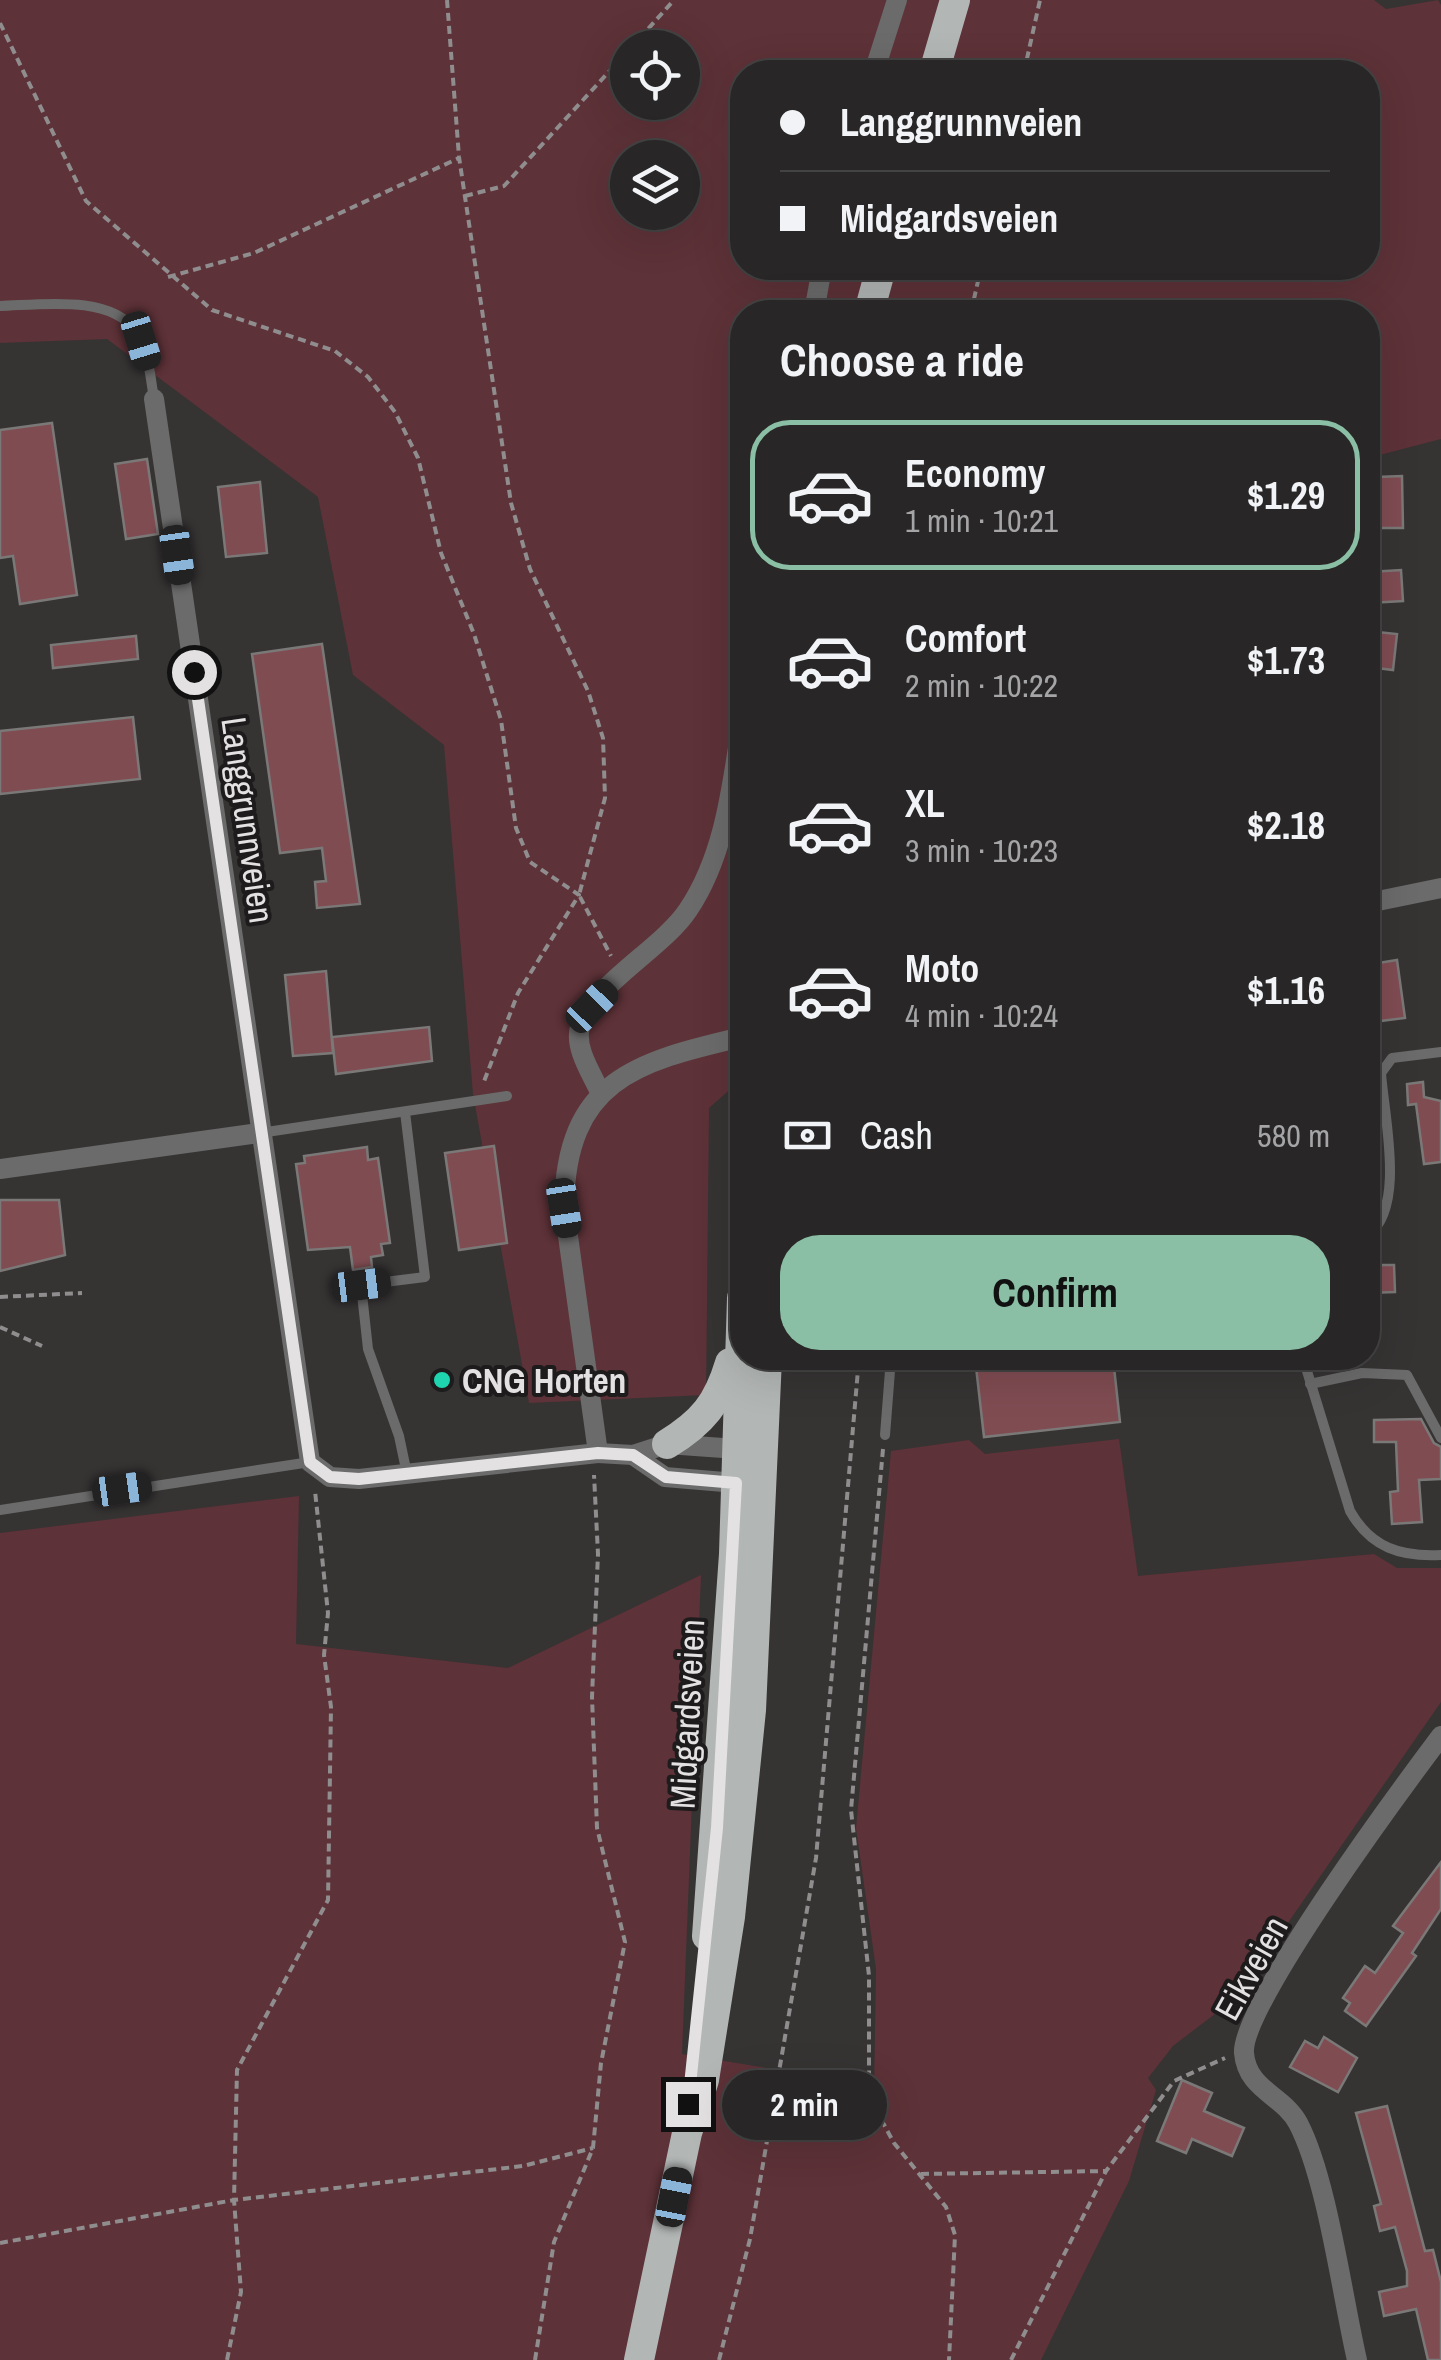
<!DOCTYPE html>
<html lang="en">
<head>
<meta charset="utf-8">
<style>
  body { margin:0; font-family:"Archivo Narrow",sans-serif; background:#302e2e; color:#f1f3f6; height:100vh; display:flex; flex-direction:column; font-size:38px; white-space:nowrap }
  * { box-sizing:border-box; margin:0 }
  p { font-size:32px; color:#a5a5a7 }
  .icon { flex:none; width:55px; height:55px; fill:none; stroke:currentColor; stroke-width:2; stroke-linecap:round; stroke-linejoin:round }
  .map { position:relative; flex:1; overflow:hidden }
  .sheet { position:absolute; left:730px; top:300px; width:650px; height:1070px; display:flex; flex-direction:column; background:#282626; border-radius:40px; box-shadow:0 10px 40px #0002,0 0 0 2px #444343 }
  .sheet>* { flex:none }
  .top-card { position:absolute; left:730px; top:60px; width:650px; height:220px; border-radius:40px; box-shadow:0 10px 40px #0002,0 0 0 2px #444343; display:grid; align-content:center; height:220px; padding:0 50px; background:#282626 }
  .tools { position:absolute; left:610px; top:30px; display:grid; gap:20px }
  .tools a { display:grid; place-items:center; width:90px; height:90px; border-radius:50%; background:#282626; box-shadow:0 10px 40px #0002,0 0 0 2px #444343; font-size:50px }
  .end { position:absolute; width:45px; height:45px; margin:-22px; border:12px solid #e3e1e2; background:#111; box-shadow:0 0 0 5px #111 }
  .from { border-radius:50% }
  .bubble { position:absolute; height:70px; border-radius:35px; background:#282626; box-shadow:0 10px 40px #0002,0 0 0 2px #444343; font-size:32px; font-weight:700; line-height:70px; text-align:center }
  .car { position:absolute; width:30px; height:60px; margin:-30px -15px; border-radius:12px; box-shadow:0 0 8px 2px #0007; background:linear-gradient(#222 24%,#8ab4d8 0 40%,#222 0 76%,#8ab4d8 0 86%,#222 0) }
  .top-card b { display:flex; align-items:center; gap:35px; height:95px; font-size:38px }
  .top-card b+b { border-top:2px solid #444343 }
  .top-card i { width:25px; height:25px; background:#f1f3f6 }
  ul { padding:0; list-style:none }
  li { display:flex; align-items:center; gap:30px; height:150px; margin:0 20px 15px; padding:0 30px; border:5px solid transparent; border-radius:40px }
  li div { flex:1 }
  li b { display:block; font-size:38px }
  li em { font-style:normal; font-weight:700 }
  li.active { border-color:#8abfa5 }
  li>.icon { width:90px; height:90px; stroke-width:1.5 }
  h2 { padding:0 50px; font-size:45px; line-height:120px }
  .pay { display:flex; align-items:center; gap:25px; height:110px; padding:0 50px; font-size:38px }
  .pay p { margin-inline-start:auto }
  .primary-button { display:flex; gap:20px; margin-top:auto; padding:20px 50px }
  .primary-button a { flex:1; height:115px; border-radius:40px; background:#8abfa5; color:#111; font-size:40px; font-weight:700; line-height:115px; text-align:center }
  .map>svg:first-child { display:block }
</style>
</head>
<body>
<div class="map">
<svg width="1441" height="2360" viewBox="0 0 1441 2360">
  <rect width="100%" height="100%" fill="#363333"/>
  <g fill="#5d3238" fill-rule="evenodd">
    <path d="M0,0H1374L1386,9L1438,0L1441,5V439L1368,458V312H742V1079L709,1108L706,1395L529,1403L473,1094L444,745L353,675L318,497L107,339L0,343ZM628,48H682V102H628ZM742,72H1368V268H742ZM628,158H682V212H628Z"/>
    <polygon points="1368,1060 1372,1060 1382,1199 1368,1228"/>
    <polygon points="1119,1439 1138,1576 1374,1554 1397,1568 1441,1568 1441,1702 1267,1953 1224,2007 1173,2046 1148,2078 1156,2090 1129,2181 1041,2360 0,2360 0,1533 299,1496 296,1644 508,1668 701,1575 682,2054 816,2076 874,2093 876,1969 856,1828 891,1451 969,1440 985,1454"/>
  </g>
  <g fill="#7f4c52" stroke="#7b7878" stroke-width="2.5">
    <polygon points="52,423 77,595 20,604 13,556 0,558 0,430"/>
    <polygon points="147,459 158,534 126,539 115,464"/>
    <polygon points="1402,476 1403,528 1377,528 1376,477"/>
    <polygon points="260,482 267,553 226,557 218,487"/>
    <polygon points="1401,570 1403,601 1370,603 1369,572"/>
    <polygon points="1368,631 1397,634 1393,670 1368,667"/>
    <polygon points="136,636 138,659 53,668 51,645"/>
    <polygon points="322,644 360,904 317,908 315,882 326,881 322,848 280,853 252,654"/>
    <polygon points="133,717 140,779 0,794 0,731"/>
    <polygon points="1397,960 1405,1018 1380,1021 1378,1007 1370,1008 1368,976 1374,975 1372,964"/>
    <polygon points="326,971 333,1053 293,1056 285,975"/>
    <polygon points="429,1027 432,1061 336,1074 332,1037"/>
    <polygon points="1423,1082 1424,1097 1441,1101 1441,1162 1424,1164 1416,1104 1408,1105 1407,1084"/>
    <polygon points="494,1146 507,1243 459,1250 445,1153"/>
    <polygon points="367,1147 368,1160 378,1158 390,1243 381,1244 383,1255 371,1257 372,1267 353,1270 350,1247 308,1250 296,1164 305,1163 304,1156"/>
    <polygon points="0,1200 59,1200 65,1255 0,1271"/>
    <polygon points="1369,1265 1394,1265 1395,1292 1368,1293"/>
    <polygon points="975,1358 1113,1358 1120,1422 984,1437"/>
    <polygon points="1421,1419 1434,1443 1441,1447 1441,1479 1419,1480 1422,1522 1392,1524 1390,1492 1398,1491 1396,1442 1374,1442 1374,1420"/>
    <polygon points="1441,1862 1441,1909 1412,1953 1416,1956 1366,2026 1345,2011 1350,2003 1343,1998 1365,1966 1375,1973 1403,1933 1393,1926"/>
    <polygon points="1324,2037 1357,2058 1338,2092 1290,2067 1305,2041 1318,2048"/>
    <polygon points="1182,2080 1212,2093 1204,2111 1244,2128 1232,2156 1192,2139 1186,2153 1157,2141"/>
    <polygon points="1387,2106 1425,2251 1433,2250 1441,2282 1441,2360 1428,2360 1416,2309 1384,2316 1379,2292 1407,2286 1407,2271 1395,2227 1380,2231 1374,2206 1381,2204 1356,2113"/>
  </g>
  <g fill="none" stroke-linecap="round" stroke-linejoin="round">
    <g stroke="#908d8e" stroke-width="4" stroke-dasharray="8 5" stroke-linecap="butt">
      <polyline points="447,0 459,157 511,503 530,569 588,691 603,738 605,798 579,895 611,956"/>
      <polyline points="0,23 86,201 212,310 335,351 368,377 395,412 418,458 441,553 474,634 501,720 516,828 530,862 579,895 518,993 483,1084"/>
      <polyline points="631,48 674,0"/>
      <polyline points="1024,72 1040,0"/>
      <polyline points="465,196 504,186 628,51"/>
      <polyline points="168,277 254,253 459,158"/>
      <polyline points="971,312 981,268"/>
      <polyline points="0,1297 82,1293"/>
      <polyline points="0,1327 42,1346"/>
      <polyline points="883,1449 851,1810 869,1976 869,2097 894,2143 946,2207 955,2235 949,2360"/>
      <polyline points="921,2174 1106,2171"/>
      <polyline points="0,2243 234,2200 523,2166 593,2148"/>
      <polyline points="227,2360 241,2292 234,2200 237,2070 328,1900 331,1707 324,1655 328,1613 315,1491"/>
      <polyline points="535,2360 554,2242 593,2148 601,2063 625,1942 597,1828 592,1697 598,1554 594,1475"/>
      <polyline points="719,2360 750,2239 816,1858 859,1358"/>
      <polyline points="1011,2360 1106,2171 1174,2081 1225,2058"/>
    </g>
    <g stroke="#6a6b6a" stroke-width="10">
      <path d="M0,306C38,305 111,294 135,331C149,350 150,376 154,399"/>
      <polyline points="405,1112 425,1277 361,1285 368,1349 399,1436 407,1474"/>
      <polyline points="260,1133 507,1096"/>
      <path d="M1368,1235C1406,1208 1384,1116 1381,1073L1392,1058L1441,1052"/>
      <path d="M1303,1358L1350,1511C1371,1548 1401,1557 1441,1555"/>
      <polyline points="1310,1384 1362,1373 1407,1375 1441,1438"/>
      <polyline points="885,1435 891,1358"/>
      <polyline points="0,1510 310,1462"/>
    </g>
    <g stroke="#6a6b6a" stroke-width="20">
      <polyline points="874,72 897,0"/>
      <polyline points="814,312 822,268"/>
      <path d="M154,399L310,1462L330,1477L359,1479L598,1453L564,1207C566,1081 634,1062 742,1037"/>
      <polyline points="1368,903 1441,888"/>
      <path d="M600,1092C592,1074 574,1048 580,1027C592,985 662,949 688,910C725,855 732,786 742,721"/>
      <polyline points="0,1169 259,1133"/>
      <polyline points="598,1453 633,1455 667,1444 737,1449 747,1456"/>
      <polyline points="633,1455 665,1477 736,1483 747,1477"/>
      <path d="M1357,2360C1342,2295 1327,2178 1298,2123C1283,2095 1247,2090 1244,2053C1240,2006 1405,1784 1441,1736"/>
    </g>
    <g stroke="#b2b6b5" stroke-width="30">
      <polyline points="934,72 955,0"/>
      <polyline points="869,312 881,268"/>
      <path d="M667,1444C703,1422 718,1403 730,1363"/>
      <polyline points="707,1936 734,1554 742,1298"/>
      <polyline points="639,2360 687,2133 704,2080 730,1917 751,1710 767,1358"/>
    </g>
  </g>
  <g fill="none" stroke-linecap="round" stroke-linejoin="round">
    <polyline stroke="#e3e1e2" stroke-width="12" points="194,672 310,1462 330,1477 359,1479 598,1453 633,1455 666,1477 736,1483 717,1828 688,2104"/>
  </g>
  <circle fill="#1fd5b0" stroke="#1d1b1b" stroke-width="4" cx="442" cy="1380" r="10"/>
  <g text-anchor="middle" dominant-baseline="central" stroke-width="8" stroke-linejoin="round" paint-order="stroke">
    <g font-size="35" fill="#e3e1e2" stroke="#1d1b1b">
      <text transform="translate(248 820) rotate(82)">Langgrunnveien</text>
      <text transform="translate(687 1714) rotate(-87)">Midgardsveien</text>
      <text transform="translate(1251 1968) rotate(-61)">Eikveien</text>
    </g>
    <g font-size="35" font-weight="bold" fill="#e3e1e2" stroke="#1d1b1b" text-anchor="start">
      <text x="462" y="1380">CNG Horten</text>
    </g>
  </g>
</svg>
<div class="tools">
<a><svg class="icon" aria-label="locate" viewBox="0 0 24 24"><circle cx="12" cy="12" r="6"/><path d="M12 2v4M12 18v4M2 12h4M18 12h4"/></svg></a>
<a><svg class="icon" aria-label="layers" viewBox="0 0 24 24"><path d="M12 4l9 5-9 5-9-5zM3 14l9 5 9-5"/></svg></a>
</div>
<i class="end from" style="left:194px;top:672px"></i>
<i class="end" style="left:688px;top:2104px"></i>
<div class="bubble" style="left:722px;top:2070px;width:165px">2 min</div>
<i class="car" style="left:141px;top:341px;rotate:163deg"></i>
<i class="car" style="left:177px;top:555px;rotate:172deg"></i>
<i class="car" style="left:592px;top:1006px;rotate:44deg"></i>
<i class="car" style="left:564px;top:1208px;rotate:171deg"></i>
<i class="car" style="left:361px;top:1285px;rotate:83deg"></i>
<i class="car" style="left:122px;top:1489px;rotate:82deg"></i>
<i class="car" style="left:674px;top:2197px;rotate:11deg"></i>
<div class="top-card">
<b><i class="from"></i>Langgrunnveien</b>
<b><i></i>Midgardsveien</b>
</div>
<section class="sheet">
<h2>Choose a ride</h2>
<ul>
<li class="active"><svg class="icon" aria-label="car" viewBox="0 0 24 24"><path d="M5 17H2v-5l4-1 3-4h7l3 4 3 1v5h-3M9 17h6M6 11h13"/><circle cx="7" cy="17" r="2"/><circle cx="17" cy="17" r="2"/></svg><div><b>Economy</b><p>1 min · 10:21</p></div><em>$1.29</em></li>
<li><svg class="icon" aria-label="car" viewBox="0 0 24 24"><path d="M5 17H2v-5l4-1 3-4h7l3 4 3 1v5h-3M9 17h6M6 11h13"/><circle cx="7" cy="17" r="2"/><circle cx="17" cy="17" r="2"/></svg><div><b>Comfort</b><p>2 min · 10:22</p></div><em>$1.73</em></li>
<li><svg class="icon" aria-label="car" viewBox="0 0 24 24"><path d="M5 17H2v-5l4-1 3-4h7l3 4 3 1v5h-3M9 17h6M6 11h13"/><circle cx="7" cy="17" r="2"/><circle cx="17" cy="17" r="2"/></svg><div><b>XL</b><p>3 min · 10:23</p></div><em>$2.18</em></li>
<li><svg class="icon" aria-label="car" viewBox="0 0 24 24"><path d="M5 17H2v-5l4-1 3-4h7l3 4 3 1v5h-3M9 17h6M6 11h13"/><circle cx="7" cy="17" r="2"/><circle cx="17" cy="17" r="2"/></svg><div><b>Moto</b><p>4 min · 10:24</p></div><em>$1.16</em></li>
</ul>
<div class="pay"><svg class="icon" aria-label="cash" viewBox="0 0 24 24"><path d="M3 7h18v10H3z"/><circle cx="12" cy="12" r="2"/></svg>Cash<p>580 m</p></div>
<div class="primary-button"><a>Confirm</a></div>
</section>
</div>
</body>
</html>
